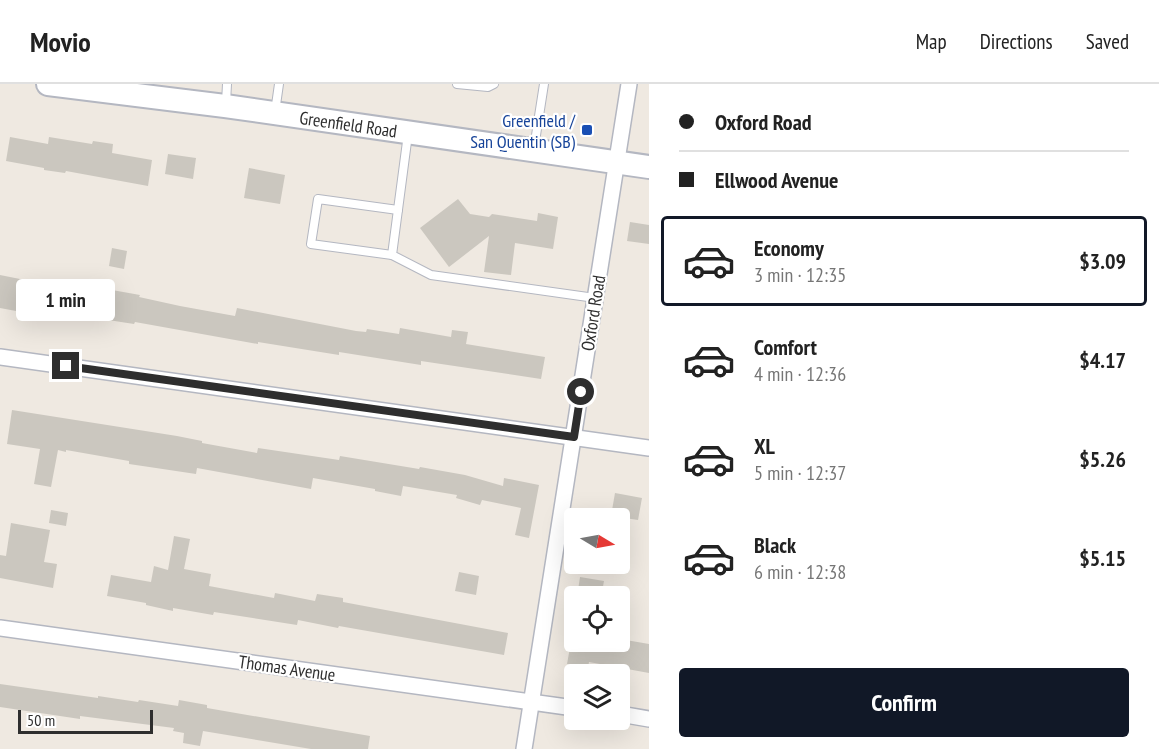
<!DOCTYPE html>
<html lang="en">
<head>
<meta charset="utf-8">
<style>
  body { margin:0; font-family:"PT Sans Narrow",sans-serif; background:#f6f6f6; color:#222; height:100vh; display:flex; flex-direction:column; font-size:22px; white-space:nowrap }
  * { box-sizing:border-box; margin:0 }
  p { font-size:20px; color:#767676 }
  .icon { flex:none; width:33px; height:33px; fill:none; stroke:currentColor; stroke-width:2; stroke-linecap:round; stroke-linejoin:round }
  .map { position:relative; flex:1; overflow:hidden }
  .panel { display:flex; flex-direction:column; background:#fff; width:510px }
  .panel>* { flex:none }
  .guide { display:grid; align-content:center; height:132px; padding:0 30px; background:#fff }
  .needle { width:39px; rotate:100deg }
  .controls { position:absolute; left:564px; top:424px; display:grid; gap:12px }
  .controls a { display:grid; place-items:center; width:66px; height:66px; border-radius:6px; background:#fff; box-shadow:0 6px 24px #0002; font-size:30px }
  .scale { position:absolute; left:18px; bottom:15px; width:135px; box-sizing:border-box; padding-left:6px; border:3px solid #2e2e2e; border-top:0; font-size:16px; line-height:21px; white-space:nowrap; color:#2e2e2e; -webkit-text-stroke:4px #fff; paint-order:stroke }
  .end { position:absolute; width:27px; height:27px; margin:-14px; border:8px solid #2e2e2e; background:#fff; box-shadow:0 0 0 3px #fff }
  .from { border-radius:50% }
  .bubble { position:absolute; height:42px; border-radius:6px; background:#fff; box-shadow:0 6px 24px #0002; font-size:20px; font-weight:600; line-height:42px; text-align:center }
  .guide b { display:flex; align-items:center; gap:21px; height:57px; font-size:22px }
  .guide b+b { border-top:2px solid #e0e0e0 }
  .guide i { width:15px; height:15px; background:#222 }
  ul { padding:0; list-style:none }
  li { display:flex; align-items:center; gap:18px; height:90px; margin:0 12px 9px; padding:0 18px; border:3px solid transparent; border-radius:6px }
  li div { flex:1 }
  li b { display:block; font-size:22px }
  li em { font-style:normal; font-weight:600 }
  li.current { border-color:#111827 }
  li>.icon { width:54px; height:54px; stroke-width:1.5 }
  .cta { display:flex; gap:12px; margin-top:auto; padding:12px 30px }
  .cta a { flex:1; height:69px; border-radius:6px; background:#111827; color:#fff; font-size:24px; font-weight:600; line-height:69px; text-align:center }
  header { display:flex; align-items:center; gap:36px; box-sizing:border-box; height:84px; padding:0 30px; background:#fff; border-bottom:2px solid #e0e0e0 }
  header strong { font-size:28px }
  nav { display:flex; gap:33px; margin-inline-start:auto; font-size:21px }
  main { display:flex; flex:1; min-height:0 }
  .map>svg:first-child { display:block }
</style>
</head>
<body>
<header>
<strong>Movio</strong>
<nav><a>Map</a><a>Directions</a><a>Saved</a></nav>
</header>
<main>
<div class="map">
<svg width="649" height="665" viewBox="0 0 649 665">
  <rect width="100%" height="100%" fill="#efe9e1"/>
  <g fill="#cbc7bf">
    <polygon points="10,53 48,60 49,53 92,60 93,57 113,60 112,69 152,76 148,102 66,87 65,89 44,86 44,84 6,77"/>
    <polygon points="168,70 196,74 193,95 165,90"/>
    <polygon points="249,84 285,91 280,120 244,114"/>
    <polygon points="458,115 470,130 489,133 492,130 537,137 538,129 558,133 553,165 515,159 511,191 484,188 489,152 449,183 420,144"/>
    <polygon points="630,138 649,141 649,160 627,157"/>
    <polygon points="112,164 127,167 124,185 109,182"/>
    <polygon points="0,191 110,213 112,206 140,211 139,213 180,222 235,232 237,224 356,247 366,248 367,245 399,250 400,244 451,253 452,246 468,248 466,260 545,273 541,295 421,277 421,281 339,268 339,271 258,258 258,260 135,238 134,240 50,227 48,233 0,224"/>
    <polygon points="12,326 177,352 202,357 202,359 257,369 258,364 339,376 340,372 419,385 420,383 465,391 503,402 504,394 539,401 529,454 515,451 521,424 482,416 480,421 456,414 457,411 403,402 401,412 375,407 375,405 313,394 311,405 197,384 196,390 156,384 129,380 129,377 66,366 66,368 58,366 51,403 34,400 40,365 7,360"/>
    <polygon points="615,409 642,414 638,436 611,432"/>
    <polygon points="51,426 68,429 66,442 49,439"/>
    <polygon points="11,439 50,446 44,478 57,480 53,504 0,494 0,471 6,472"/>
    <polygon points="174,452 190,455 184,485 211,490 209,502 274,514 275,509 315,517 317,510 343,514 343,518 508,549 504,571 339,542 338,544 298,536 297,541 214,528 213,531 173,524 173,527 146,521 146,519 107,512 111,491 151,498 154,482 168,486"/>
    <polygon points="459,488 479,492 476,511 455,507"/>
    <polygon points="580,493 604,497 601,513 577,513"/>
    <polygon points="620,555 649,560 649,589 589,578 588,583 567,580 571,558 620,558"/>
    <polygon points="0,600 98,614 98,612 138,618 139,616 178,622 179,616 207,621 207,624 370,652 368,665 311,665 203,647 200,662 183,659 184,649 173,647 174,644 80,632 80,635 0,623"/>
  </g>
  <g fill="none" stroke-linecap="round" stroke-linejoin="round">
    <defs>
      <g id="service">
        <polyline points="457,0 488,3 494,0"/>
        <polyline points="226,19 227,0"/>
        <polyline points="275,28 279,0"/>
        <polyline points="408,50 392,171 431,191 595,214"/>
        <polyline points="534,64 544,0"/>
        <polyline points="392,171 311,160 318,115 398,126"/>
      </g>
      <g id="minor">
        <polyline points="0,273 649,364"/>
        <polyline points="0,544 574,624"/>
        <polyline points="620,630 649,635"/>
        <polyline points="524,665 629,0"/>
      </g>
      <g id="secondary">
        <path id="s1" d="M48,0L225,22L649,83"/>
      </g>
    </defs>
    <use href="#service" stroke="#b4b7c1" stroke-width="10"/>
    <use href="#minor" stroke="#b4b7c1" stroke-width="18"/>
    <use href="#secondary" stroke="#b4b7c1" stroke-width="26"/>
    <use href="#service" stroke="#fff" stroke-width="8"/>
    <use href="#minor" stroke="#fff" stroke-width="15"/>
    <use href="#secondary" stroke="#fff" stroke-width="22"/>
  </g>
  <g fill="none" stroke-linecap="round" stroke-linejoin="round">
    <polyline stroke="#2e2e2e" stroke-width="8" points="66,282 574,353 581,308"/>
  </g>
  <rect fill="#1a4fb4" stroke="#fff" stroke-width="2" x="581" y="40" width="12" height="12" rx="3"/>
  <g text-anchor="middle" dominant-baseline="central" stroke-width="4.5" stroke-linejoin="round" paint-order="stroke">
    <g font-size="18" fill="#164399" stroke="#fff" text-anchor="end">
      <text x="575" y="36">Greenfield /<tspan x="575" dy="21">San Quentin (SB)</tspan></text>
    </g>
    <g font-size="18" fill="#2e2e2e" stroke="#fff">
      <text stroke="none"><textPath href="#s1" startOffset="303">Greenfield Road</textPath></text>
      <text transform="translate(593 229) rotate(-81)">Oxford Road</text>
      <text transform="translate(287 584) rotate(8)">Thomas Avenue</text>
    </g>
  </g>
</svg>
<div class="controls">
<a><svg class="needle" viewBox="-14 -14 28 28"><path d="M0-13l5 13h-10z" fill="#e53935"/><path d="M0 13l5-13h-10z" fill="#767676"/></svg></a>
<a><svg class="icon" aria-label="locate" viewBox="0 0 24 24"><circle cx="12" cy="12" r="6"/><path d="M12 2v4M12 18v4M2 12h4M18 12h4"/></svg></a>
<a><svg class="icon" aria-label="layers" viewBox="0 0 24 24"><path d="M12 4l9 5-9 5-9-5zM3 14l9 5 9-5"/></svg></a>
</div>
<div class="scale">50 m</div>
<i class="end from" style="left:581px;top:308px"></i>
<i class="end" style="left:66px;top:282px"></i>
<div class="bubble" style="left:16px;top:195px;width:99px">1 min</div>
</div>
<section class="panel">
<div class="guide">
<b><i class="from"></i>Oxford Road</b>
<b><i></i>Ellwood Avenue</b>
</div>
<ul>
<li class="current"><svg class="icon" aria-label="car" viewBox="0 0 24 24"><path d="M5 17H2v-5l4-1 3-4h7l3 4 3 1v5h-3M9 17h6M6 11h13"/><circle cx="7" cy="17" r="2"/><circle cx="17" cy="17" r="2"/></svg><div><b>Economy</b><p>3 min · 12:35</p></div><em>$3.09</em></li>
<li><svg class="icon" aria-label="car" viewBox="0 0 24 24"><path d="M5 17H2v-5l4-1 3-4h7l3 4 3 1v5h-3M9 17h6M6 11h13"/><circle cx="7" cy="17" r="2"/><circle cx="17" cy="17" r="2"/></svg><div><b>Comfort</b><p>4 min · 12:36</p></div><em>$4.17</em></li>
<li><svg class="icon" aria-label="car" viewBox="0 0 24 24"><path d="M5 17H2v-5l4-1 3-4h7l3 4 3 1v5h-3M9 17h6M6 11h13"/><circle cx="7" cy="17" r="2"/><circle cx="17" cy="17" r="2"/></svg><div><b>XL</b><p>5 min · 12:37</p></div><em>$5.26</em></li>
<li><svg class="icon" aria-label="car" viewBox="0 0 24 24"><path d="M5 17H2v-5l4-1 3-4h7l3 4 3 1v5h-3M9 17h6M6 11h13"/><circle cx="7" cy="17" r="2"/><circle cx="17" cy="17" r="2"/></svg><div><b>Black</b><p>6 min · 12:38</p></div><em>$5.15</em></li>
</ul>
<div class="cta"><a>Confirm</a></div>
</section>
</main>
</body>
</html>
